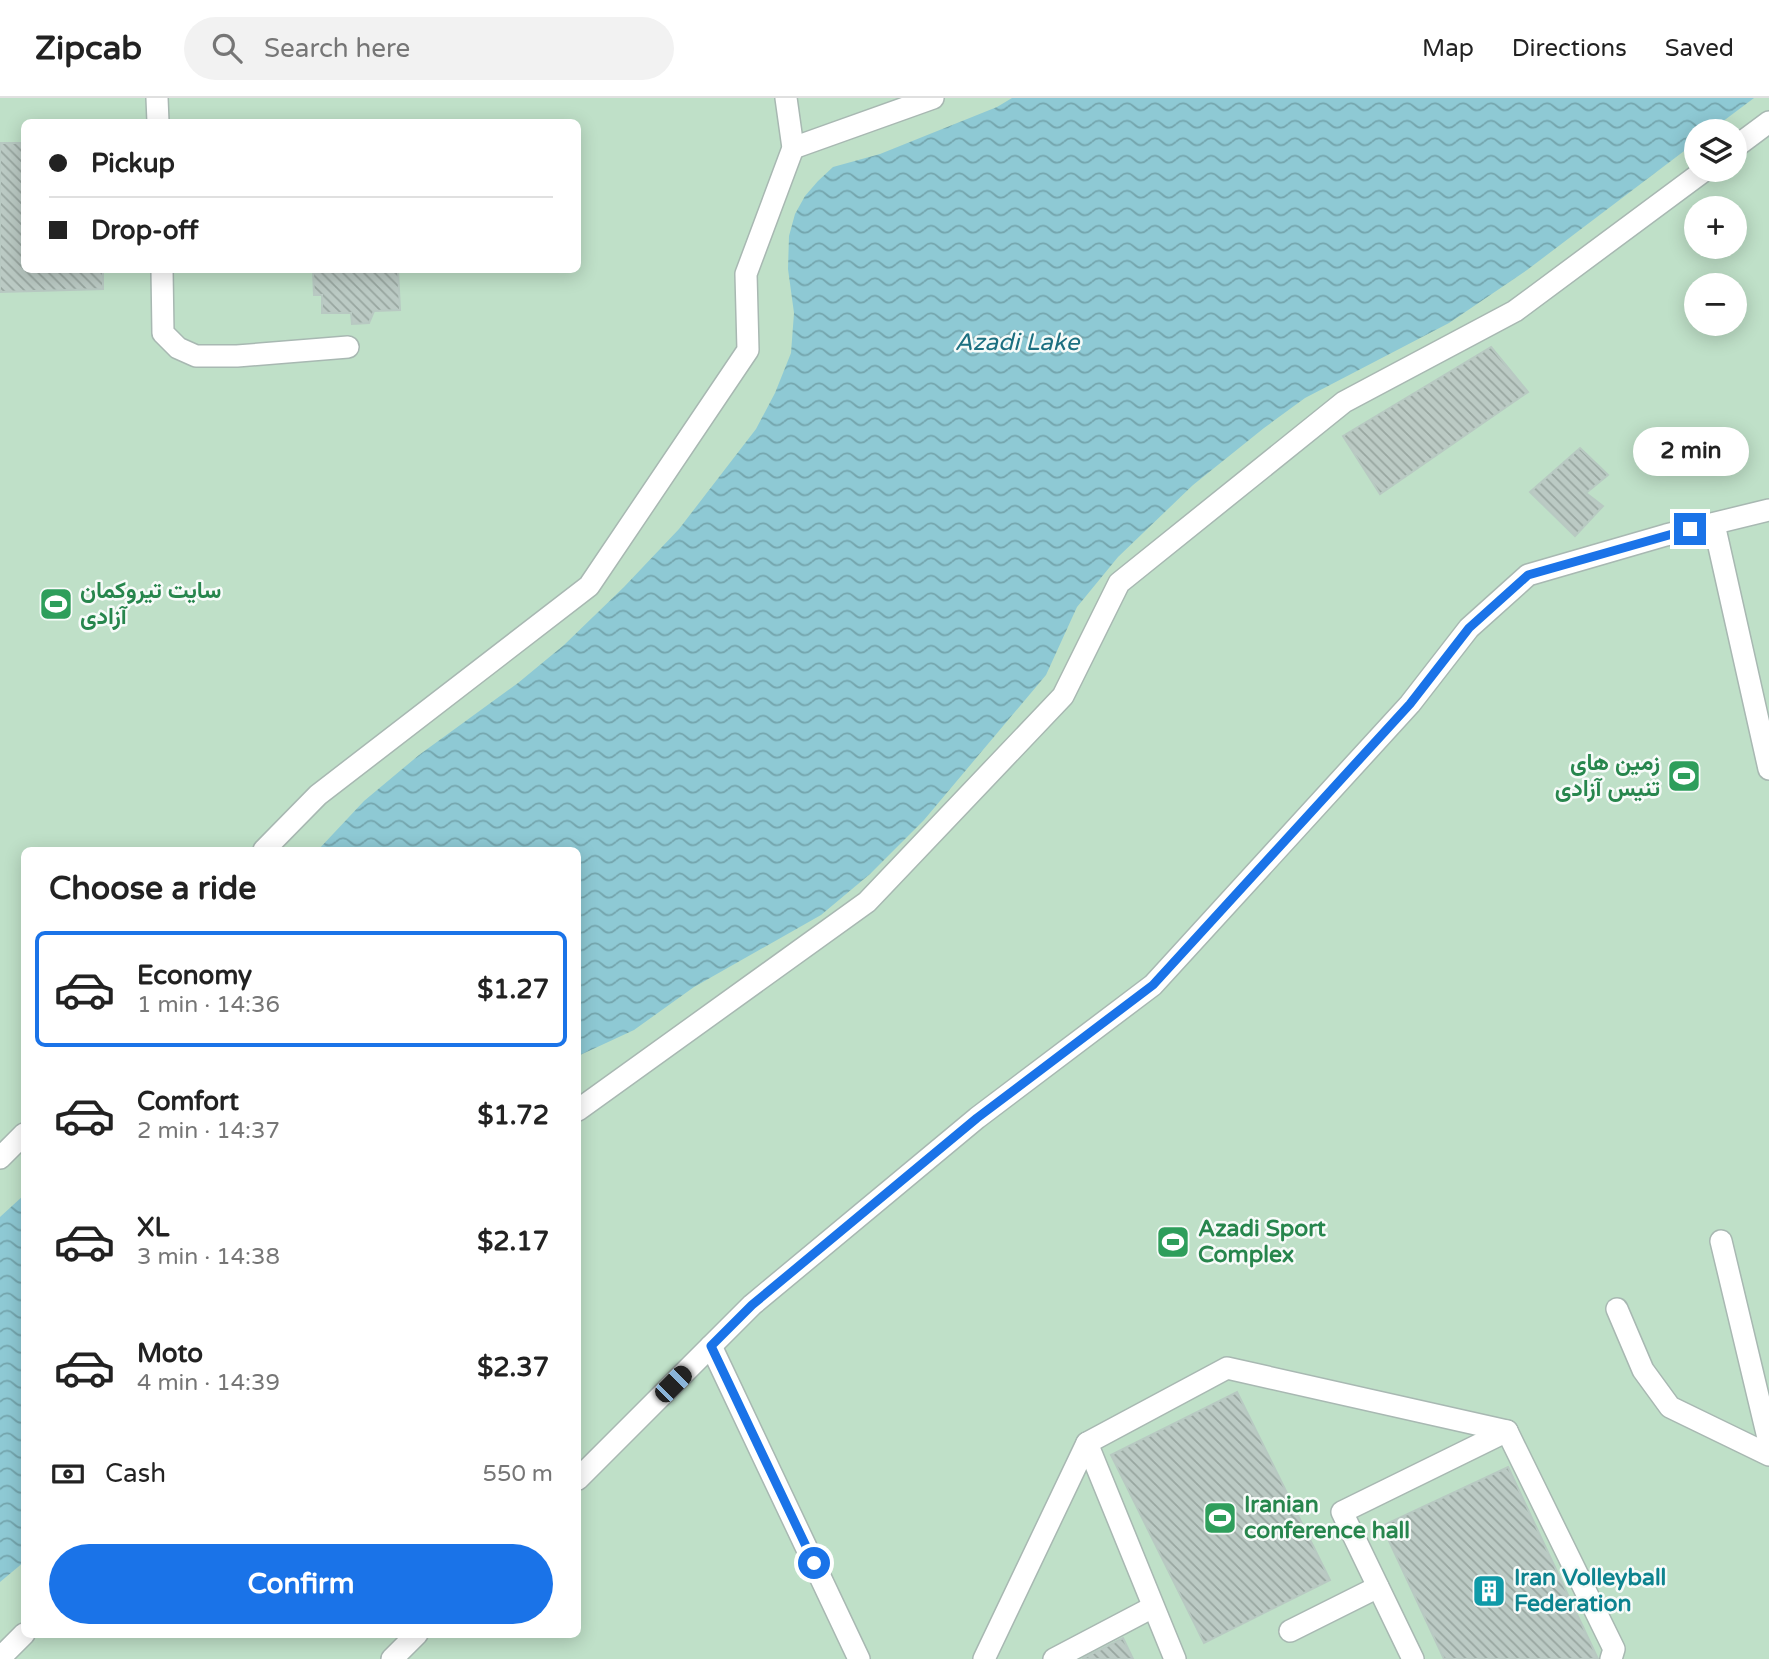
<!DOCTYPE html>
<html lang="en">
<head>
<meta charset="utf-8">
<style>
  body { margin:0; font-family:"Varela Round",Vazirmatn,sans-serif; background:#f2f2f2; color:#222; height:100vh; display:flex; flex-direction:column; font-size:26px; white-space:nowrap }
  * { box-sizing:border-box; margin:0 }
  p { font-size:23px; color:#767676 }
  .icon { flex:none; width:38px; height:38px; fill:none; stroke:currentColor; stroke-width:2; stroke-linecap:round; stroke-linejoin:round }
  .map { position:relative; flex:1; overflow:hidden }
  .drawer { position:absolute; left:21px; top:749px; width:560px; height:791px; display:flex; flex-direction:column; background:#fff; border-radius:10px; box-shadow:0 4px 18px #0003 }
  .drawer>* { flex:none }
  .hud { position:absolute; left:21px; top:21px; width:560px; height:154px; border-radius:10px; box-shadow:0 4px 18px #0003; display:grid; align-content:center; height:154px; padding:0 28px; background:#fff }
  .tools { position:absolute; left:1684px; top:21px; display:grid; gap:14px }
  .tools a { display:grid; place-items:center; width:63px; height:63px; border-radius:50%; background:#fff; box-shadow:0 4px 18px #0003; font-size:35px }
  .end { position:absolute; width:32px; height:32px; margin:-16px; border:9px solid #1a73e8; background:#fff; box-shadow:0 0 0 4px #fff }
  .from { border-radius:50% }
  .bubble { position:absolute; height:49px; border-radius:24px; background:#fff; box-shadow:0 4px 18px #0003; font-size:23px; font-weight:700; line-height:49px; text-align:center }
  .car { position:absolute; width:21px; height:42px; margin:-21px -10px; border-radius:9px; box-shadow:0 0 5px 2px #0007; background:linear-gradient(#222 24%,#8ab4d8 0 40%,#222 0 76%,#8ab4d8 0 86%,#222 0) }
  .hud b { display:flex; align-items:center; gap:24px; height:66px; font-size:26px }
  .hud b+b { border-top:2px solid #e0e0e0 }
  .hud i { width:18px; height:18px; background:#222 }
  ul { padding:0; list-style:none }
  li { display:flex; align-items:center; gap:21px; height:116px; margin:0 14px 10px; padding:0 14px; border:4px solid transparent; border-radius:10px }
  li div { flex:1 }
  li b { display:block; font-size:26px }
  li em { font-style:normal; font-weight:700 }
  li.active { border-color:#1a73e8 }
  li>.icon { width:63px; height:63px; stroke-width:1.5 }
  h2 { padding:0 28px; font-size:32px; line-height:84px }
  .pay { display:flex; align-items:center; gap:18px; height:77px; padding:0 28px; font-size:26px }
  .pay p { margin-inline-start:auto }
  .primary-button { display:flex; gap:14px; margin-top:auto; padding:14px 28px }
  .primary-button a { flex:1; height:80px; border-radius:42px; background:#1a73e8; color:#fff; font-size:28px; font-weight:700; line-height:80px; text-align:center }
  header { display:flex; align-items:center; gap:42px; box-sizing:border-box; height:98px; padding:0 35px; background:#fff; border-bottom:2px solid #e0e0e0 }
  header strong { font-size:33px }
  nav { display:flex; gap:38px; margin-inline-start:auto; font-size:24px }
  .search { width:490px; height:63px; background:#f2f2f2; display:flex; align-items:center; gap:18px; box-sizing:border-box; padding:0 24px; border-radius:38px; color:#767676; font-size:26px }
  .map>svg:first-child { display:block }
</style>
</head>
<body>
<header>
<strong>Zipcab</strong>
<div class="search"><svg class="icon" aria-label="search" viewBox="0 0 24 24"><circle cx="10" cy="10" r="6"/><path d="M15 15l6 6"/></svg>Search here</div>
<nav><a>Map</a><a>Directions</a><a>Saved</a></nav>
</header>
<div class="map">
<svg width="1769" height="1561" viewBox="0 0 1769 1561">
  <defs>
    <pattern id="water-waves" width="16" height="10" patternUnits="userSpaceOnUse" patternTransform="scale(1.75)"><rect width="16" height="10" fill="#8ec9d4"/><path d="M0 5q4-4 8 0t8 0" fill="none" stroke="#74a5ad"/></pattern>
    <pattern id="building-back-hatch" width="6" height="6" patternUnits="userSpaceOnUse" patternTransform="scale(1.75)"><rect width="6" height="6" fill="#bbcac4"/><path d="M-1 5l2 2M0 0l6 6M5-1l2 2" fill="none" stroke="#98a6a0"/></pattern>
  </defs>
  <rect width="100%" height="100%" fill="#e6efeb"/>
  <path fill="#bfe0c8" fill-rule="evenodd" d="M0,0H1769V1561H0ZM24,24H578V172H24ZM1696,33H1734V72H1696ZM1696,110H1734V149H1696ZM1696,187H1734V226H1696ZM24,752H578V1536H24Z"/>
  <g fill="url(#water-waves)">
    <polygon points="1012,0 1754,0 1710,33 1696,33 1696,44 1527,172 1449,225 1305,300 1264,330 1193,387 1118,459 1077,509 1046,577 924,722 870,776 821,817 694,889 634,932 578,958 578,752 318,752 364,703 419,657 518,585 564,547 624,489 679,431 756,331 775,295 791,255 794,215 788,171 789,138 795,116 805,98 818,83 833,69 880,56 997,9"/>
    <polygon points="24,1097 24,1464 0,1484 0,1119"/>
  </g>
  <g fill="url(#building-back-hatch)" stroke="#b8c9c2" stroke-width="2">
    <polygon points="0,45 24,45 24,172 103,172 103,191 0,194"/>
    <polygon points="313,172 398,172 400,212 374,213 369,225 352,226 351,215 322,215 322,197 314,197"/>
    <polygon points="1491,249 1528,294 1380,396 1343,338"/>
    <polygon points="1580,350 1608,377 1586,395 1603,408 1575,438 1530,394"/>
    <polygon points="1237,1294 1330,1482 1204,1545 1111,1357"/>
    <polygon points="1508,1369 1598,1561 1444,1561 1382,1428"/>
    <polygon points="1123,1540 1133,1561 1082,1561"/>
  </g>
  <g fill="none" stroke-linecap="round" stroke-linejoin="round">
    <defs>
      <g id="minor">
        <polyline points="157,0 158,24"/>
        <polyline points="793,50 933,0"/>
        <polyline points="1734,50 1769,24"/>
        <polyline points="162,172 163,235 178,250 196,258 237,258 348,249"/>
        <polyline points="1714,426 1769,671"/>
        <polyline points="264,752 318,697 589,488 748,252 746,176 793,50 786,0"/>
        <polyline points="578,1012 867,804 1063,598 1119,485 1344,304 1515,213 1705,72"/>
        <polyline points="0,1060 24,1036"/>
        <polyline points="1721,1143 1769,1344"/>
        <polyline points="1617,1211 1643,1272 1670,1309 1769,1357"/>
        <polyline points="711,1248 859,1561"/>
        <polyline points="1087,1345 1175,1561"/>
        <polyline points="578,1381 752,1207 977,1020 1153,887 1410,606 1469,530 1528,477 1666,437 1769,412"/>
        <polyline points="1290,1533 1378,1489"/>
        <polyline points="0,1560 24,1536"/>
        <polyline points="392,1561 417,1536"/>
        <polyline points="984,1561 1087,1345 1227,1270 1507,1333 1614,1551 1611,1561"/>
        <polyline points="1054,1561 1153,1509"/>
        <polyline points="1413,1561 1342,1414 1507,1333"/>
      </g>
    </defs>
    <use href="#minor" stroke="#a8b8b2" stroke-width="24"/>
    <use href="#minor" stroke="#fff" stroke-width="21"/>
  </g>
  <g fill="none" stroke-linecap="round" stroke-linejoin="round">
    <polyline stroke="#1a73e8" stroke-width="9" points="814,1465 711,1248 752,1207 977,1020 1153,887 1410,606 1469,530 1528,477 1690,431"/>
  </g>
  <defs>
    <symbol id="stadium-square" viewBox="-11 -11 22 22"><rect x="-9" y="-9" width="18" height="18" rx="4" fill="#2e9e5b" stroke="#f7fbf9"/><path d="M0-5a6.5 5 0 1 0 0 10a6.5 5 0 1 0 0-10ZM-3.5-1.8h7v3.6h-7Z" fill="#fff"/></symbol>
    <symbol id="building-square" viewBox="-11 -11 22 22"><rect x="-9" y="-9" width="18" height="18" rx="4" fill="#0f9aa8" stroke="#f7fbf9"/><path d="M-4-6H4V6H1V3H-1V6H-4ZM-2.5-4.3h1.7v1.8h-1.7ZM.8-4.3h1.7v1.8H.8ZM-2.5-1h1.7V.8h-1.7ZM.8-1h1.7V.8H.8Z" fill="#fff"/></symbol>
  </defs>
  <g fill-rule="evenodd">
    <use href="#stadium-square" x="37" y="487" width="38" height="38"/>
    <use href="#stadium-square" x="1665" y="659" width="38" height="38"/>
    <use href="#stadium-square" x="1154" y="1125" width="38" height="38"/>
    <use href="#stadium-square" x="1201" y="1401" width="38" height="38"/>
    <use href="#building-square" x="1470" y="1474" width="38" height="38"/>
  </g>
  <g text-anchor="middle" dominant-baseline="central" stroke-width="5" stroke-linejoin="round" paint-order="stroke">
    <g font-size="23" font-weight="bold" fill="#27864d" stroke="#f7fbf9" text-anchor="start">
      <text x="80" y="493">سایت تیروکمان<tspan x="80" dy="26">آزادی</tspan></text>
      <text x="1660" y="665" text-anchor="end">زمین های<tspan x="1660" dy="26">تنیس آزادی</tspan></text>
      <text x="1198" y="1131">Azadi Sport<tspan x="1198" dy="26">Complex</tspan></text>
      <text x="1244" y="1407">Iranian<tspan x="1244" dy="26">conference hall</tspan></text>
    </g>
    <g font-size="23" font-weight="bold" fill="#0d838f" stroke="#f7fbf9" text-anchor="start">
      <text x="1514" y="1480">Iran Volleyball<tspan x="1514" dy="26">Federation</tspan></text>
    </g>
    <g font-size="24" font-style="italic" fill="#1c6f80" stroke="#f7fbf9">
      <text x="1017" y="244">Azadi Lake</text>
    </g>
  </g>
</svg>
<div class="tools">
<a><svg class="icon" aria-label="layers" viewBox="0 0 24 24"><path d="M12 4l9 5-9 5-9-5zM3 14l9 5 9-5"/></svg></a>
<a>+</a>
<a>−</a>
</div>
<i class="end from" style="left:814px;top:1465px"></i>
<i class="end" style="left:1690px;top:431px"></i>
<div class="bubble" style="left:1633px;top:329px;width:116px">2 min</div>
<i class="car" style="left:673px;top:1286px;rotate:45deg"></i>
<div class="hud">
<b><i class="from"></i>Pickup</b>
<b><i></i>Drop-off</b>
</div>
<section class="drawer">
<h2>Choose a ride</h2>
<ul>
<li class="active"><svg class="icon" aria-label="car" viewBox="0 0 24 24"><path d="M5 17H2v-5l4-1 3-4h7l3 4 3 1v5h-3M9 17h6M6 11h13"/><circle cx="7" cy="17" r="2"/><circle cx="17" cy="17" r="2"/></svg><div><b>Economy</b><p>1 min · 14:36</p></div><em>$1.27</em></li>
<li><svg class="icon" aria-label="car" viewBox="0 0 24 24"><path d="M5 17H2v-5l4-1 3-4h7l3 4 3 1v5h-3M9 17h6M6 11h13"/><circle cx="7" cy="17" r="2"/><circle cx="17" cy="17" r="2"/></svg><div><b>Comfort</b><p>2 min · 14:37</p></div><em>$1.72</em></li>
<li><svg class="icon" aria-label="car" viewBox="0 0 24 24"><path d="M5 17H2v-5l4-1 3-4h7l3 4 3 1v5h-3M9 17h6M6 11h13"/><circle cx="7" cy="17" r="2"/><circle cx="17" cy="17" r="2"/></svg><div><b>XL</b><p>3 min · 14:38</p></div><em>$2.17</em></li>
<li><svg class="icon" aria-label="car" viewBox="0 0 24 24"><path d="M5 17H2v-5l4-1 3-4h7l3 4 3 1v5h-3M9 17h6M6 11h13"/><circle cx="7" cy="17" r="2"/><circle cx="17" cy="17" r="2"/></svg><div><b>Moto</b><p>4 min · 14:39</p></div><em>$2.37</em></li>
</ul>
<div class="pay"><svg class="icon" aria-label="cash" viewBox="0 0 24 24"><path d="M3 7h18v10H3z"/><circle cx="12" cy="12" r="2"/></svg>Cash<p>550 m</p></div>
<div class="primary-button"><a>Confirm</a></div>
</section>
</div>
</body>
</html>
